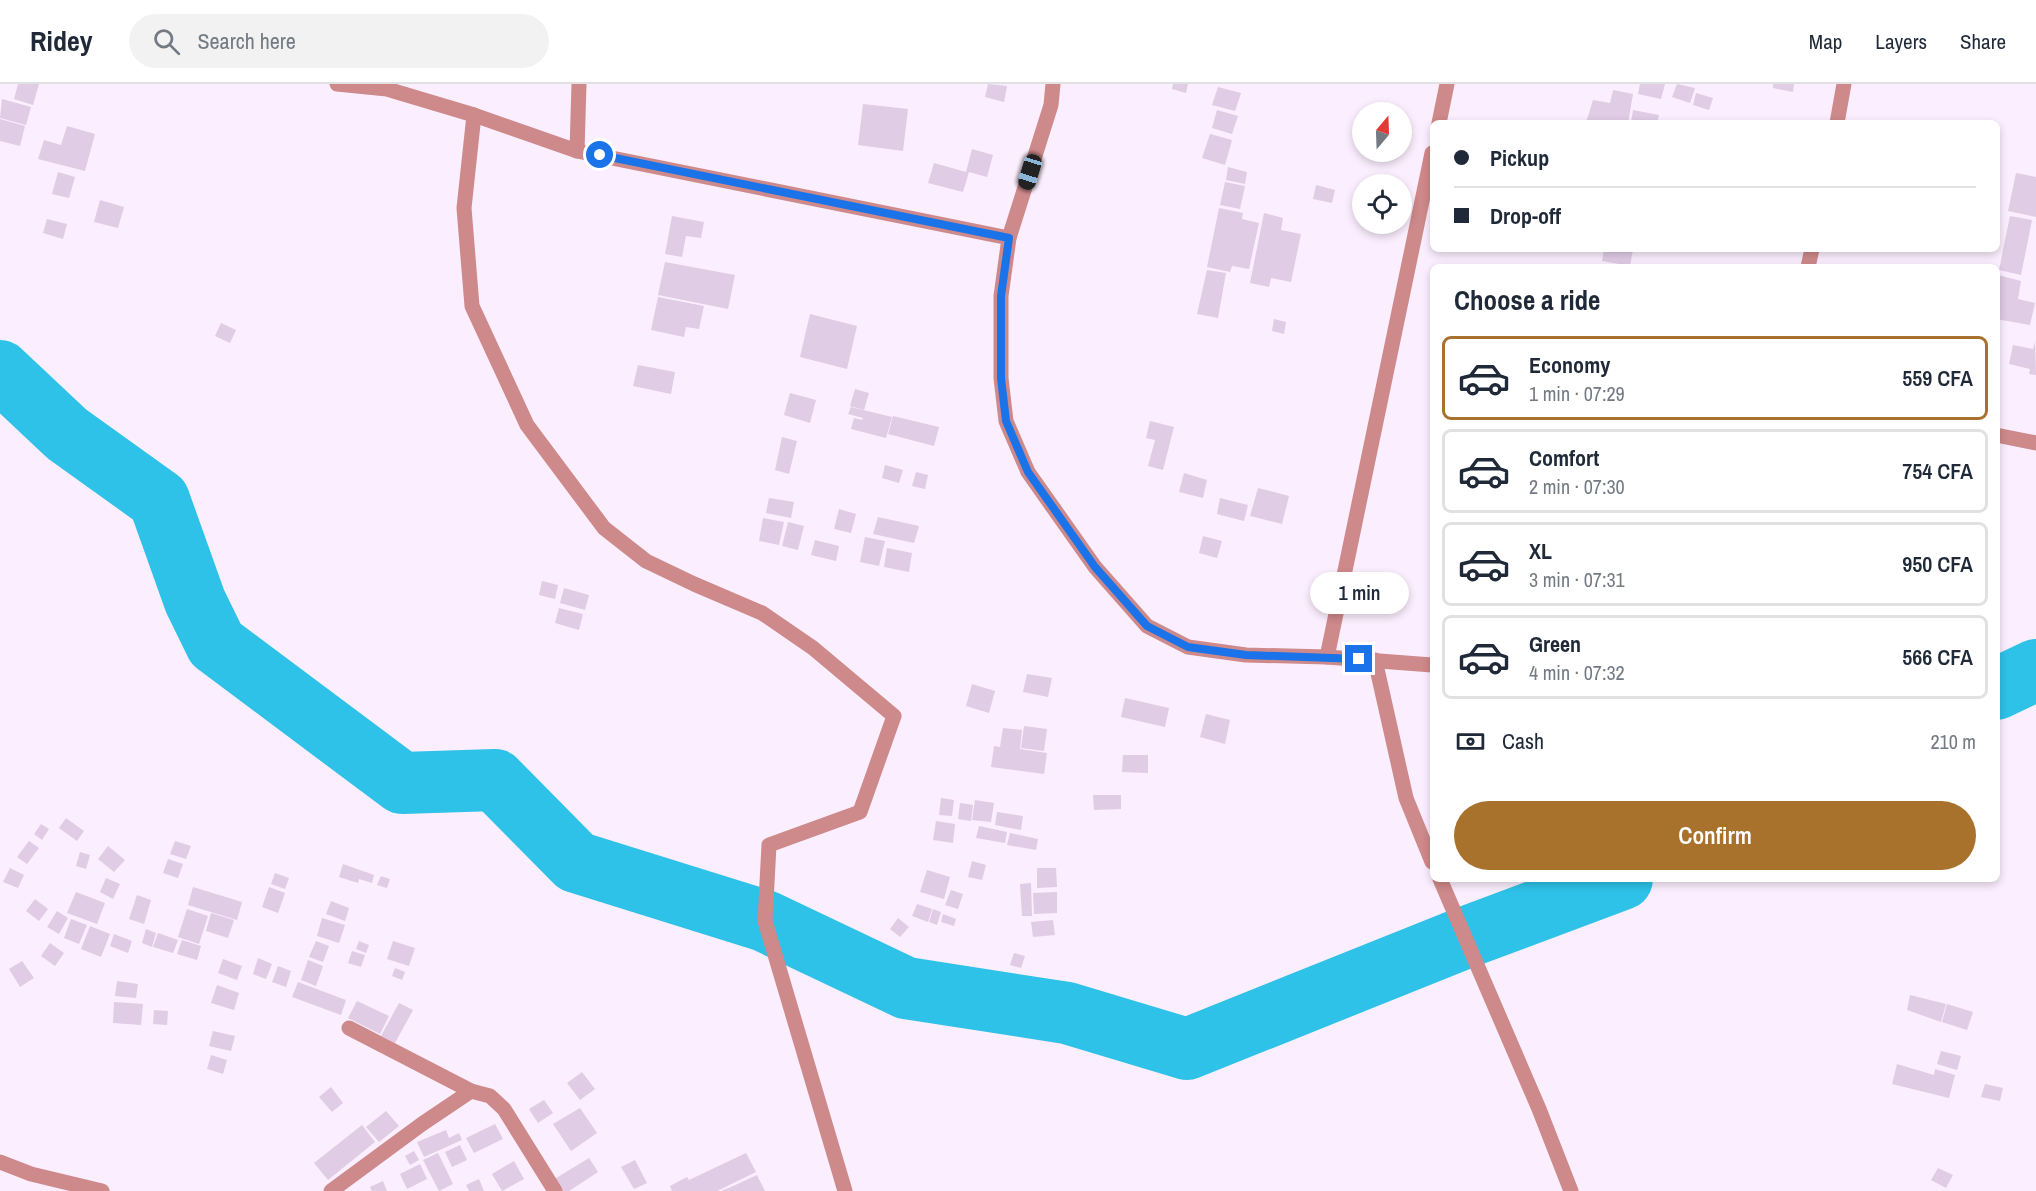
<!DOCTYPE html>
<html lang="en">
<head>
<meta charset="utf-8">
<style>
  body { margin:0; font-family:"Archivo Narrow",sans-serif; background:#f2f2f3; color:#1f2937; height:100vh; display:flex; flex-direction:column; font-size:22px; white-space:nowrap }
  * { box-sizing:border-box; margin:0 }
  p { font-size:20px; color:#747a83 }
  .icon { flex:none; width:33px; height:33px; fill:none; stroke:currentColor; stroke-width:2; stroke-linecap:round; stroke-linejoin:round }
  .map { position:relative; flex:1; overflow:hidden }
  .panel { position:absolute; left:1430px; top:180px; width:570px; height:618px; display:flex; flex-direction:column; background:#fff; border-radius:9px; box-shadow:0 3px 9px #0003 }
  .panel>* { flex:none }
  .top-card { position:absolute; left:1430px; top:36px; width:570px; height:132px; border-radius:9px; box-shadow:0 3px 9px #0003; display:grid; align-content:center; height:132px; padding:0 24px; background:#fff }
  .needle { width:39px; rotate:19deg }
  .buttons { position:absolute; left:1352px; top:18px; display:grid; gap:12px }
  .buttons a { display:grid; place-items:center; width:60px; height:60px; border-radius:50%; background:#fff; box-shadow:0 3px 9px #0003; font-size:30px }
  .end { position:absolute; width:27px; height:27px; margin:-14px; border:8px solid #1a73e8; background:#fff; box-shadow:0 0 0 3px #fff }
  .from { border-radius:50% }
  .bubble { position:absolute; height:42px; border-radius:21px; background:#fff; box-shadow:0 3px 9px #0003; font-size:20px; font-weight:600; line-height:42px; text-align:center }
  .car { position:absolute; width:18px; height:36px; margin:-18px -9px; border-radius:8px; box-shadow:0 0 4px 2px #0007; background:linear-gradient(#222 24%,#8ab4d8 0 40%,#222 0 76%,#8ab4d8 0 86%,#222 0) }
  .top-card b { display:flex; align-items:center; gap:21px; height:57px; font-size:22px }
  .top-card b+b { border-top:2px solid #e0e1e3 }
  .top-card i { width:15px; height:15px; background:#1f2937 }
  ul { padding:0; list-style:none }
  li { display:flex; align-items:center; gap:18px; height:84px; margin:0 12px 9px; padding:0 12px; border:3px solid #e0e1e3; border-radius:9px }
  li div { flex:1 }
  li b { display:block; font-size:22px }
  li em { font-style:normal; font-weight:600 }
  li.on { border-color:#a8712c }
  li>.icon { width:54px; height:54px; stroke-width:1.5 }
  h2 { padding:0 24px; font-size:27px; line-height:72px }
  .pay { display:flex; align-items:center; gap:15px; height:66px; padding:0 24px; font-size:22px }
  .pay p { margin-inline-start:auto }
  .cta { display:flex; gap:12px; margin-top:auto; padding:12px 24px }
  .cta a { flex:1; height:69px; border-radius:36px; background:#a8712c; color:#fff; font-size:24px; font-weight:600; line-height:69px; text-align:center }
  header { display:flex; align-items:center; gap:36px; box-sizing:border-box; height:84px; padding:0 30px; background:#fff; border-bottom:2px solid #e0e1e3 }
  header strong { font-size:28px }
  nav { display:flex; gap:33px; margin-inline-start:auto; font-size:21px }
  .search { width:420px; height:54px; background:#f2f2f3; display:flex; align-items:center; gap:15px; box-sizing:border-box; padding:0 21px; border-radius:33px; color:#747a83; font-size:22px }
  .map>svg:first-child { display:block }
</style>
</head>
<body>
<header>
<strong>Ridey</strong>
<div class="search"><svg class="icon" aria-label="search" viewBox="0 0 24 24"><circle cx="10" cy="10" r="6"/><path d="M15 15l6 6"/></svg>Search here</div>
<nav><a>Map</a><a>Layers</a><a>Share</a></nav>
</header>
<div class="map">
<svg width="2036" height="1107" viewBox="0 0 2036 1107">
  <rect width="100%" height="100%" fill="#fbeefe"/>
  <g fill="none" stroke-linecap="round" stroke-linejoin="round">
    <g stroke="#2ec2e8" stroke-width="62">
      <polyline points="0,287 67,350 159,416 195,517 216,560 402,699 495,696 576,778 765,837 906,904 1067,929 1187,965 1464,854 1622,795"/>
      <polyline points="1996,605 2036,586"/>
    </g>
  </g>
  <g fill="#e0cce5">
    <polygon points="18,0 39,0 33,21 14,15"/>
    <polygon points="988,0 1007,2 1004,18 985,13"/>
    <polygon points="1173,0 1188,0 1186,9 1172,5"/>
    <polygon points="1640,0 1665,0 1661,15 1638,10"/>
    <polygon points="1677,0 1695,4 1690,19 1672,13"/>
    <polygon points="1773,0 1794,0 1793,8 1773,4"/>
    <polygon points="1218,3 1241,9 1235,27 1212,21"/>
    <polygon points="1613,6 1633,10 1628,39 1586,39 1593,16 1610,19"/>
    <polygon points="1696,9 1713,14 1709,26 1693,21"/>
    <polygon points="2,15 31,23 26,41 0,34"/>
    <polygon points="863,20 908,25 903,67 858,61"/>
    <polygon points="1217,26 1238,32 1232,50 1212,44"/>
    <polygon points="1633,26 1659,31 1657,39 1631,39"/>
    <polygon points="0,35 25,42 20,62 0,57"/>
    <polygon points="67,42 95,50 85,87 38,75 44,56 61,61"/>
    <polygon points="1210,50 1232,56 1225,81 1202,74"/>
    <polygon points="972,65 993,71 987,93 969,88 963,108 928,99 934,79 966,88"/>
    <polygon points="1228,83 1247,88 1245,100 1226,96"/>
    <polygon points="58,88 75,93 69,114 52,110"/>
    <polygon points="2016,89 2036,93 2036,133 2008,127"/>
    <polygon points="1225,98 1245,102 1240,125 1220,121"/>
    <polygon points="1316,101 1335,106 1332,119 1313,115"/>
    <polygon points="100,116 124,123 118,144 94,138"/>
    <polygon points="1219,124 1243,129 1242,135 1259,139 1249,185 1232,182 1230,188 1207,183"/>
    <polygon points="1264,129 1283,134 1281,146 1301,150 1291,198 1271,194 1269,203 1250,199"/>
    <polygon points="672,132 704,138 701,154 686,152 682,173 665,170"/>
    <polygon points="2010,132 2032,136 2021,191 1999,186"/>
    <polygon points="47,135 67,140 63,155 43,149"/>
    <polygon points="1604,165 1633,166 1630,182 1602,177"/>
    <polygon points="665,178 735,191 728,225 658,211"/>
    <polygon points="1207,186 1226,189 1218,234 1197,230"/>
    <polygon points="1998,191 2021,197 2018,215 2035,219 2030,241 1996,235"/>
    <polygon points="658,213 704,222 699,245 686,243 684,253 651,246"/>
    <polygon points="810,230 857,242 847,285 800,273"/>
    <polygon points="1274,235 1286,238 1284,250 1272,247"/>
    <polygon points="221,239 236,246 230,259 215,252"/>
    <polygon points="2035,257 2036,291 2029,290 2030,285 2009,280 2013,261 2033,265"/>
    <polygon points="638,281 675,288 671,310 633,302"/>
    <polygon points="855,305 869,309 864,326 850,322"/>
    <polygon points="790,309 816,316 810,339 784,331"/>
    <polygon points="851,323 892,333 886,354 851,345 854,334 862,336 863,334 848,330"/>
    <polygon points="893,332 939,343 934,362 888,350"/>
    <polygon points="1150,337 1174,343 1163,386 1148,382 1155,356 1146,354"/>
    <polygon points="782,353 797,357 789,390 775,386"/>
    <polygon points="885,381 903,386 899,399 882,394"/>
    <polygon points="916,388 928,391 925,405 912,402"/>
    <polygon points="1184,389 1207,396 1203,414 1179,408"/>
    <polygon points="1258,404 1289,412 1282,440 1250,432"/>
    <polygon points="769,414 794,418 791,434 766,429"/>
    <polygon points="1220,414 1248,421 1244,437 1217,430"/>
    <polygon points="839,425 856,430 851,449 834,445"/>
    <polygon points="878,433 919,442 914,459 873,450"/>
    <polygon points="763,434 784,438 779,461 759,457"/>
    <polygon points="788,438 804,442 798,466 782,462"/>
    <polygon points="1203,452 1222,457 1217,474 1199,469"/>
    <polygon points="865,453 885,457 879,482 860,478"/>
    <polygon points="815,456 839,462 836,477 811,471"/>
    <polygon points="887,464 912,469 909,488 884,483"/>
    <polygon points="542,497 558,501 555,515 539,511"/>
    <polygon points="564,504 589,511 585,526 560,519"/>
    <polygon points="559,524 583,530 579,546 555,539"/>
    <polygon points="1027,590 1052,594 1048,613 1023,608"/>
    <polygon points="972,600 995,607 989,629 966,622"/>
    <polygon points="1125,614 1169,624 1165,643 1121,633"/>
    <polygon points="1206,630 1230,636 1225,660 1200,653"/>
    <polygon points="1024,642 1047,645 1044,667 1021,664"/>
    <polygon points="1003,644 1022,646 1020,665 1047,669 1044,690 991,683 994,662 1000,663"/>
    <polygon points="1123,671 1148,671 1148,689 1122,688"/>
    <polygon points="1093,711 1121,711 1121,725 1094,726"/>
    <polygon points="941,714 954,716 952,732 939,731"/>
    <polygon points="975,716 994,719 991,738 972,736"/>
    <polygon points="960,719 973,721 971,737 958,735"/>
    <polygon points="997,728 1023,732 1021,746 995,741"/>
    <polygon points="66,734 84,747 77,757 59,744"/>
    <polygon points="936,737 955,740 953,759 933,756"/>
    <polygon points="41,740 49,745 42,756 34,750"/>
    <polygon points="979,742 1007,748 1005,759 976,754"/>
    <polygon points="1010,749 1038,755 1036,766 1007,761"/>
    <polygon points="29,757 39,764 27,780 17,773"/>
    <polygon points="175,757 191,762 186,775 170,770"/>
    <polygon points="108,762 125,776 114,788 98,775"/>
    <polygon points="80,768 90,771 86,785 76,782"/>
    <polygon points="168,775 183,780 178,794 163,789"/>
    <polygon points="972,777 986,781 982,796 968,793"/>
    <polygon points="343,780 374,791 372,799 359,795 358,799 339,793"/>
    <polygon points="10,784 24,791 18,804 3,798"/>
    <polygon points="1037,784 1056,784 1057,803 1037,804"/>
    <polygon points="927,786 950,793 944,815 920,808"/>
    <polygon points="275,789 289,794 285,805 271,800"/>
    <polygon points="381,792 390,795 387,804 377,801"/>
    <polygon points="106,794 120,800 113,815 100,808"/>
    <polygon points="1031,799 1032,832 1022,832 1020,800"/>
    <polygon points="193,803 242,818 237,836 188,821"/>
    <polygon points="269,803 285,809 278,829 262,823"/>
    <polygon points="951,806 963,810 958,825 945,821"/>
    <polygon points="76,808 105,819 97,840 67,829"/>
    <polygon points="1057,808 1057,829 1034,830 1033,809"/>
    <polygon points="137,811 151,816 144,840 129,835"/>
    <polygon points="35,815 48,825 39,837 26,827"/>
    <polygon points="331,817 349,824 345,837 326,830"/>
    <polygon points="917,820 932,825 928,838 912,832"/>
    <polygon points="187,825 208,832 199,860 178,853"/>
    <polygon points="933,825 941,828 937,841 929,838"/>
    <polygon points="57,827 68,834 59,850 47,843"/>
    <polygon points="211,829 234,836 228,854 206,847"/>
    <polygon points="943,830 956,835 954,842 941,838"/>
    <polygon points="322,834 345,841 339,859 317,852"/>
    <polygon points="898,834 909,843 900,853 890,845"/>
    <polygon points="71,835 87,841 79,860 64,854"/>
    <polygon points="1053,836 1055,851 1033,853 1031,838"/>
    <polygon points="90,842 110,850 101,873 81,865"/>
    <polygon points="146,845 156,849 152,863 142,859"/>
    <polygon points="158,849 178,856 173,869 153,863"/>
    <polygon points="114,850 132,857 128,869 110,862"/>
    <polygon points="182,856 201,862 197,876 177,870"/>
    <polygon points="316,857 329,862 323,878 309,873"/>
    <polygon points="359,857 369,861 366,869 356,865"/>
    <polygon points="393,857 415,864 409,882 387,875"/>
    <polygon points="50,859 64,869 55,882 41,872"/>
    <polygon points="352,867 365,871 361,883 348,879"/>
    <polygon points="1014,869 1025,872 1021,884 1010,881"/>
    <polygon points="258,874 272,880 266,895 253,890"/>
    <polygon points="223,875 242,882 237,896 218,889"/>
    <polygon points="308,876 323,882 316,902 301,896"/>
    <polygon points="22,877 34,894 20,903 9,885"/>
    <polygon points="278,882 291,887 286,903 272,898"/>
    <polygon points="395,884 405,888 402,896 392,892"/>
    <polygon points="117,897 138,900 136,914 115,912"/>
    <polygon points="298,898 346,916 341,931 292,913"/>
    <polygon points="217,901 239,909 234,926 211,919"/>
    <polygon points="1910,911 1946,920 1941,938 1907,926"/>
    <polygon points="357,917 389,932 380,950 348,934"/>
    <polygon points="114,918 143,920 141,941 113,939"/>
    <polygon points="399,919 413,926 395,959 381,952"/>
    <polygon points="1947,920 1973,928 1967,946 1942,938"/>
    <polygon points="154,926 168,927 167,941 153,940"/>
    <polygon points="213,947 235,952 231,967 209,962"/>
    <polygon points="1941,967 1961,972 1957,986 1937,980"/>
    <polygon points="211,971 227,976 223,990 207,985"/>
    <polygon points="1897,980 1934,991 1935,985 1955,991 1949,1014 1892,1000"/>
    <polygon points="582,988 595,1005 580,1016 567,999"/>
    <polygon points="1985,1000 2003,1004 2000,1017 1981,1013"/>
    <polygon points="331,1003 343,1019 332,1028 319,1013"/>
    <polygon points="544,1016 553,1029 538,1039 529,1025"/>
    <polygon points="580,1024 597,1049 571,1067 553,1040"/>
    <polygon points="386,1027 399,1042 379,1058 366,1043"/>
    <polygon points="495,1040 503,1055 474,1069 466,1054"/>
    <polygon points="362,1041 375,1058 328,1096 314,1079"/>
    <polygon points="446,1046 449,1054 459,1049 462,1056 424,1073 417,1058"/>
    <polygon points="460,1061 467,1076 452,1083 445,1068"/>
    <polygon points="414,1067 419,1076 410,1081 405,1072"/>
    <polygon points="438,1069 453,1100 439,1107 423,1076"/>
    <polygon points="746,1069 756,1088 717,1107 672,1107 670,1102 687,1093 689,1096"/>
    <polygon points="589,1074 598,1088 569,1107 561,1107 553,1096"/>
    <polygon points="635,1076 647,1099 634,1105 621,1083"/>
    <polygon points="514,1077 524,1095 502,1107 492,1090"/>
    <polygon points="420,1080 427,1095 407,1105 400,1090"/>
    <polygon points="1938,1084 1953,1091 1946,1104 1931,1096"/>
    <polygon points="757,1091 765,1107 721,1107 731,1103"/>
    <polygon points="479,1095 484,1107 469,1107 466,1101"/>
    <polygon points="383,1097 387,1107 372,1107 370,1103"/>
  </g>
  <g fill="none" stroke-linecap="round" stroke-linejoin="round">
    <g stroke="#ce898a" stroke-width="15">
      <polyline points="337,0 387,5 474,31 577,67 1009,154"/>
      <polyline points="1053,0 1051,21 1009,154 1001,212 1001,294 1006,337 1028,388 1095,483 1147,542 1188,563 1246,571 1327,573 1432,581"/>
      <polyline points="474,31 464,124 472,222 527,341 604,444 646,477 694,500 762,529 813,564 894,632 860,728 769,761 765,837 845,1107"/>
      <polyline points="1439,39 1447,0"/>
      <polyline points="1837,39 1844,0"/>
      <polyline points="577,67 579,0"/>
      <polyline points="1808,183 1812,165"/>
      <polyline points="1996,351 2036,359"/>
      <polyline points="1327,573 1432,69"/>
      <polyline points="1375,576 1406,714 1432,778"/>
      <polyline points="1440,795 1539,1025 1571,1107"/>
      <polyline points="349,944 471,1007 490,1012 504,1025 555,1107"/>
      <polyline points="0,1078 31,1090 102,1107"/>
      <polyline points="331,1107 422,1040 471,1007"/>
    </g>
  </g>
  <g fill="none" stroke-linecap="round" stroke-linejoin="round">
    <polyline stroke="#1a73e8" stroke-width="8" points="600,71 1009,154 1001,212 1001,294 1006,337 1028,388 1095,483 1147,542 1188,563 1246,571 1359,575"/>
  </g>
</svg>
<div class="buttons">
<a><svg class="needle" viewBox="-14 -14 28 28"><path d="M0-13l5 13h-10z" fill="#e53935"/><path d="M0 13l5-13h-10z" fill="#747a83"/></svg></a>
<a><svg class="icon" aria-label="locate" viewBox="0 0 24 24"><circle cx="12" cy="12" r="6"/><path d="M12 2v4M12 18v4M2 12h4M18 12h4"/></svg></a>
</div>
<i class="end from" style="left:600px;top:71px"></i>
<i class="end" style="left:1359px;top:575px"></i>
<div class="bubble" style="left:1310px;top:488px;width:99px">1 min</div>
<i class="car" style="left:1030px;top:88px;rotate:197deg"></i>
<div class="top-card">
<b><i class="from"></i>Pickup</b>
<b><i></i>Drop-off</b>
</div>
<section class="panel">
<h2>Choose a ride</h2>
<ul>
<li class="on"><svg class="icon" aria-label="car" viewBox="0 0 24 24"><path d="M5 17H2v-5l4-1 3-4h7l3 4 3 1v5h-3M9 17h6M6 11h13"/><circle cx="7" cy="17" r="2"/><circle cx="17" cy="17" r="2"/></svg><div><b>Economy</b><p>1 min · 07:29</p></div><em>559 CFA</em></li>
<li><svg class="icon" aria-label="car" viewBox="0 0 24 24"><path d="M5 17H2v-5l4-1 3-4h7l3 4 3 1v5h-3M9 17h6M6 11h13"/><circle cx="7" cy="17" r="2"/><circle cx="17" cy="17" r="2"/></svg><div><b>Comfort</b><p>2 min · 07:30</p></div><em>754 CFA</em></li>
<li><svg class="icon" aria-label="car" viewBox="0 0 24 24"><path d="M5 17H2v-5l4-1 3-4h7l3 4 3 1v5h-3M9 17h6M6 11h13"/><circle cx="7" cy="17" r="2"/><circle cx="17" cy="17" r="2"/></svg><div><b>XL</b><p>3 min · 07:31</p></div><em>950 CFA</em></li>
<li><svg class="icon" aria-label="car" viewBox="0 0 24 24"><path d="M5 17H2v-5l4-1 3-4h7l3 4 3 1v5h-3M9 17h6M6 11h13"/><circle cx="7" cy="17" r="2"/><circle cx="17" cy="17" r="2"/></svg><div><b>Green</b><p>4 min · 07:32</p></div><em>566 CFA</em></li>
</ul>
<div class="pay"><svg class="icon" aria-label="cash" viewBox="0 0 24 24"><path d="M3 7h18v10H3z"/><circle cx="12" cy="12" r="2"/></svg>Cash<p>210 m</p></div>
<div class="cta"><a>Confirm</a></div>
</section>
</div>
</body>
</html>
